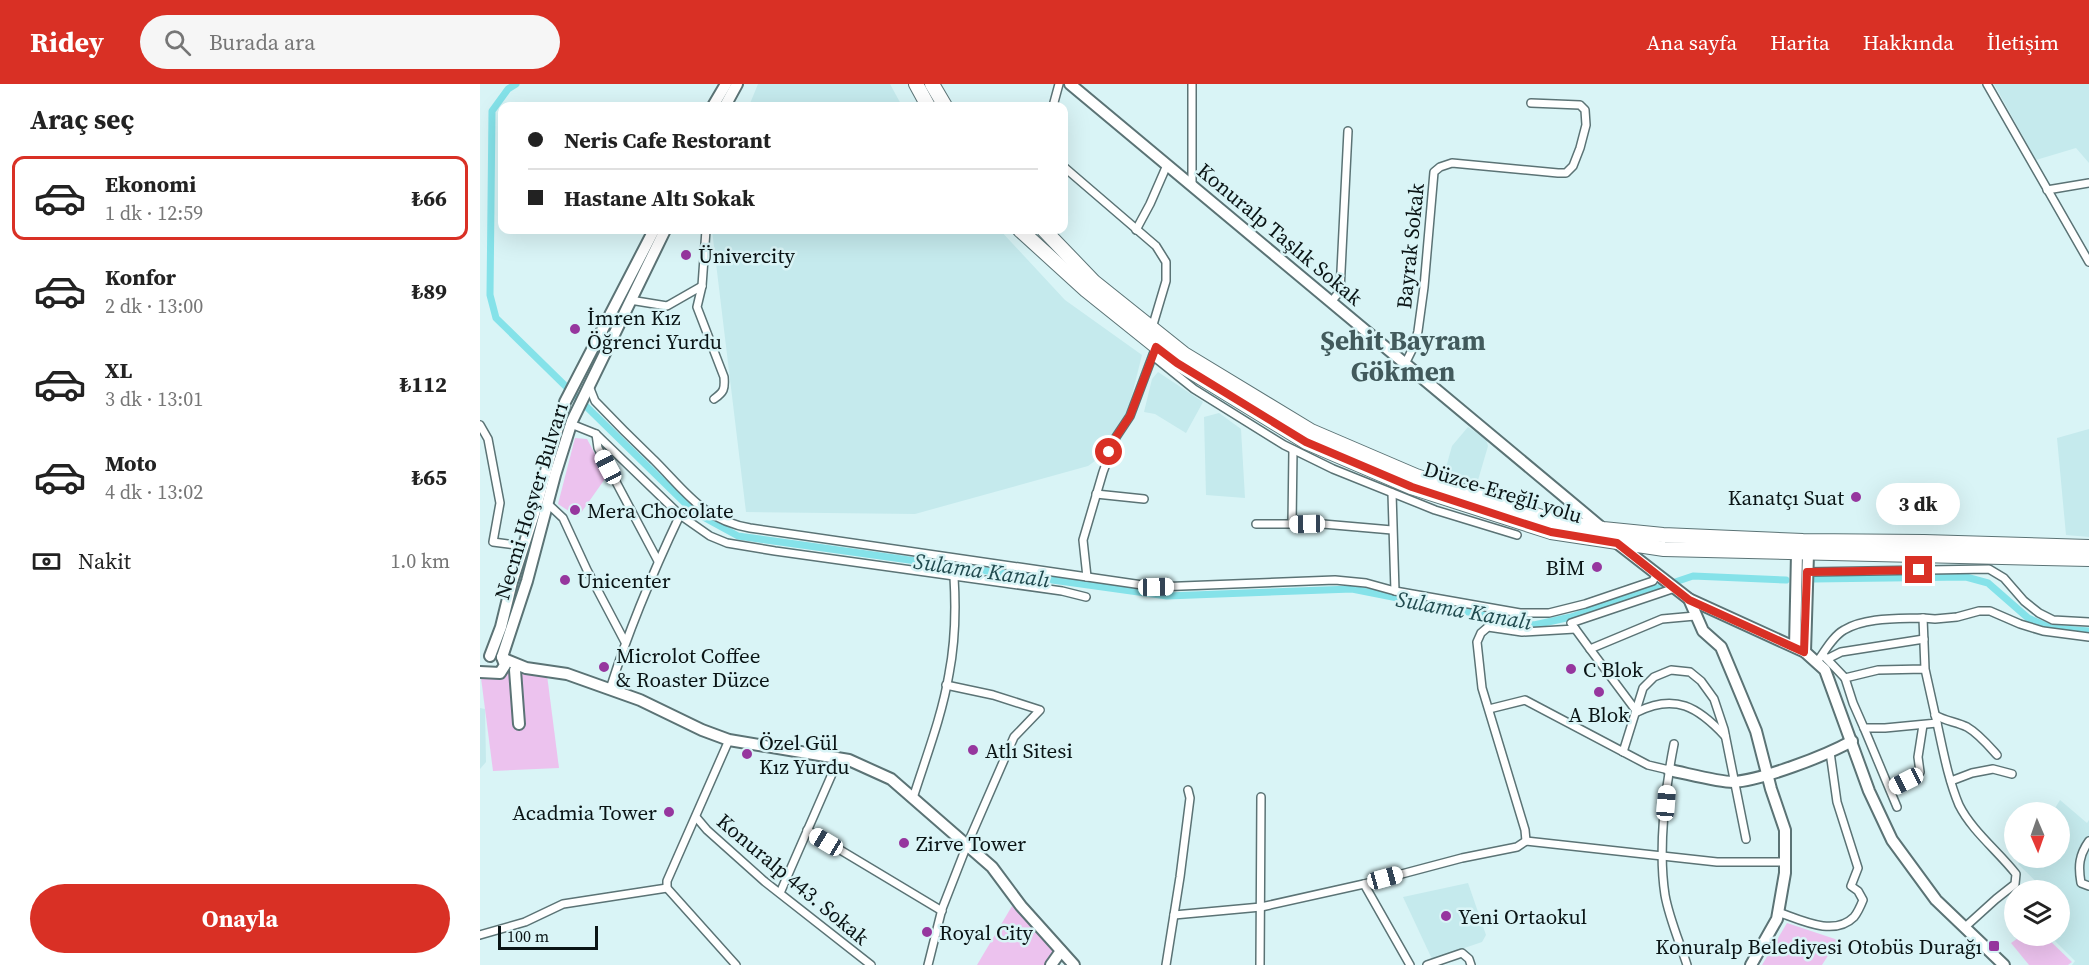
<!DOCTYPE html>
<html lang="tr">
<head>
<meta charset="utf-8">
<style>
  body { margin:0; font-family:"Source Serif 4",serif; background:#f6f6f6; color:#222; height:100vh; display:flex; flex-direction:column; font-size:22px; white-space:nowrap }
  * { box-sizing:border-box; margin:0 }
  p { font-size:20px; color:#767676 }
  .icon { flex:none; width:33px; height:33px; fill:none; stroke:currentColor; stroke-width:2; stroke-linecap:round; stroke-linejoin:round }
  .map { position:relative; flex:1; overflow:hidden }
  .panel { display:flex; flex-direction:column; background:#fff; width:480px }
  .panel>* { flex:none }
  .hud { position:absolute; left:18px; top:18px; width:570px; height:132px; border-radius:12px; box-shadow:0 6px 24px #0002; display:grid; align-content:center; height:132px; padding:0 30px; background:#fff }
  .needle { width:39px; rotate:178deg }
  .tools { position:absolute; left:1524px; top:718px; display:grid; gap:12px }
  .tools a { display:grid; place-items:center; width:66px; height:66px; border-radius:50%; background:#fff; box-shadow:0 6px 24px #0002; font-size:30px }
  .scale { position:absolute; left:18px; bottom:15px; width:100px; box-sizing:border-box; padding-left:6px; border:3px solid #0a1415; border-top:0; font-size:16px; line-height:21px; white-space:nowrap; color:#0a1415; -webkit-text-stroke:4px #d9f4f6; paint-order:stroke }
  .end { position:absolute; width:27px; height:27px; margin:-14px; border:8px solid #d93025; background:#fff; box-shadow:0 0 0 3px #fff }
  .from { border-radius:50% }
  .bubble { position:absolute; height:42px; border-radius:21px; background:#fff; box-shadow:0 6px 24px #0002; font-size:20px; font-weight:700; line-height:42px; text-align:center }
  .car { position:absolute; width:18px; height:36px; margin:-18px -9px; border-radius:8px; box-shadow:0 0 4px 2px #0007; background:linear-gradient(#fff 24%,#345 0 40%,#fff 0 76%,#345 0 86%,#fff 0) }
  .hud b { display:flex; align-items:center; gap:21px; height:57px; font-size:22px }
  .hud b+b { border-top:2px solid #e0e0e0 }
  .hud i { width:15px; height:15px; background:#222 }
  ul { padding:0; list-style:none }
  li { display:flex; align-items:center; gap:18px; height:84px; margin:0 12px 9px; padding:0 18px; border:3px solid transparent; border-radius:12px }
  li div { flex:1 }
  li b { display:block; font-size:22px }
  li em { font-style:normal; font-weight:700 }
  li.active { border-color:#d93025 }
  li>.icon { width:54px; height:54px; stroke-width:1.5 }
  h2 { padding:0 30px; font-size:27px; line-height:72px }
  .pay { display:flex; align-items:center; gap:15px; height:66px; padding:0 30px; font-size:22px }
  .pay p { margin-inline-start:auto }
  .primary-button { display:flex; gap:12px; margin-top:auto; padding:12px 30px }
  .primary-button a { flex:1; height:69px; border-radius:36px; background:#d93025; color:#fff; font-size:24px; font-weight:700; line-height:69px; text-align:center }
  header { display:flex; align-items:center; gap:36px; box-sizing:border-box; height:84px; padding:0 30px; background:#d93025; color:#fff }
  header strong { font-size:28px }
  nav { display:flex; gap:33px; margin-inline-start:auto; font-size:21px }
  .search { width:420px; height:54px; background:#f6f6f6; display:flex; align-items:center; gap:15px; box-sizing:border-box; padding:0 21px; border-radius:33px; color:#767676; font-size:22px }
  main { display:flex; flex:1; min-height:0 }
  .map>svg:first-child { display:block }
</style>
</head>
<body>
<header>
<strong>Ridey</strong>
<div class="search"><svg class="icon" aria-label="search" viewBox="0 0 24 24"><circle cx="10" cy="10" r="6"/><path d="M15 15l6 6"/></svg>Burada ara</div>
<nav><a>Ana sayfa</a><a>Harita</a><a>Hakkında</a><a>İletişim</a></nav>
</header>
<main>
<section class="panel">
<h2>Araç seç</h2>
<ul>
<li class="active"><svg class="icon" aria-label="car" viewBox="0 0 24 24"><path d="M5 17H2v-5l4-1 3-4h7l3 4 3 1v5h-3M9 17h6M6 11h13"/><circle cx="7" cy="17" r="2"/><circle cx="17" cy="17" r="2"/></svg><div><b>Ekonomi</b><p>1 dk · 12:59</p></div><em>₺66</em></li>
<li><svg class="icon" aria-label="car" viewBox="0 0 24 24"><path d="M5 17H2v-5l4-1 3-4h7l3 4 3 1v5h-3M9 17h6M6 11h13"/><circle cx="7" cy="17" r="2"/><circle cx="17" cy="17" r="2"/></svg><div><b>Konfor</b><p>2 dk · 13:00</p></div><em>₺89</em></li>
<li><svg class="icon" aria-label="car" viewBox="0 0 24 24"><path d="M5 17H2v-5l4-1 3-4h7l3 4 3 1v5h-3M9 17h6M6 11h13"/><circle cx="7" cy="17" r="2"/><circle cx="17" cy="17" r="2"/></svg><div><b>XL</b><p>3 dk · 13:01</p></div><em>₺112</em></li>
<li><svg class="icon" aria-label="car" viewBox="0 0 24 24"><path d="M5 17H2v-5l4-1 3-4h7l3 4 3 1v5h-3M9 17h6M6 11h13"/><circle cx="7" cy="17" r="2"/><circle cx="17" cy="17" r="2"/></svg><div><b>Moto</b><p>4 dk · 13:02</p></div><em>₺65</em></li>
</ul>
<div class="pay"><svg class="icon" aria-label="cash" viewBox="0 0 24 24"><path d="M3 7h18v10H3z"/><circle cx="12" cy="12" r="2"/></svg>Nakit<p>1.0 km</p></div>
<div class="primary-button"><a>Onayla</a></div>
</section>
<div class="map">
<svg width="1609" height="881" viewBox="0 0 1609 881">
  <rect width="100%" height="100%" fill="#d9f4f6"/>
  <g fill="#c5eaed">
    <polygon points="278,0 410,0 422,22 269,22"/>
    <polygon points="1514,0 1609,0 1609,79 1596,64 1556,76"/>
    <polygon points="232,146 520,146 585,216 662,271 640,359 608,382 435,430 266,428"/>
    <polygon points="678,288 723,318 706,349 675,330 664,328 672,295"/>
    <polygon points="739,329 761,345 765,414 726,411 724,333"/>
    <polygon points="988,343 1006,355 1008,362 996,403 963,394 972,362"/>
    <polygon points="1609,345 1609,453 1586,451 1577,354"/>
    <polygon points="0,624 5,625 6,678 0,685"/>
    <polygon points="1580,716 1607,739 1609,736 1609,881 1592,881 1595,877 1570,852 1580,852 1580,807 1566,807 1538,780 1543,774 1580,774 1580,729 1572,729"/>
    <polygon points="988,799 1006,851 1002,858 952,875 923,813"/>
  </g>
  <g fill="#ecc2ee">
    <polygon points="95,354 107,355 127,392 98,433 78,420"/>
    <polygon points="15,588 67,591 79,684 13,687 1,594 2,590"/>
    <polygon points="532,822 575,868 566,881 497,881"/>
    <polygon points="1307,839 1358,856 1342,881 1282,881"/>
    <polygon points="1541,852 1565,852 1592,878 1588,881 1549,881 1531,859"/>
  </g>
  <g fill="none" stroke-linecap="round" stroke-linejoin="round">
    <g stroke="#85e2e9" stroke-width="7">
      <polyline points="36,0 28,5 12,27 10,211 16,234 214,428 258,452 687,512 872,505 1054,541 1091,533 1213,492 1306,496"/>
      <polyline points="1333,495 1486,493 1508,499 1548,534 1571,544 1609,547"/>
    </g>
    <defs>
      <g id="street">
        <polyline points="712,0 712,102"/>
        <polyline points="1507,0 1609,178"/>
        <polyline points="573,22 579,0"/>
        <polyline points="584,83 676,162 686,178 686,197 672,244"/>
        <polyline points="1567,106 1609,99"/>
        <path d="M226,146L222,202L217,223L244,293C245,305 244,308 234,315"/>
        <polyline points="656,146 670,120 687,81"/>
        <polyline points="150,216 187,222 222,202"/>
        <polyline points="851,218 860,207 868,47"/>
        <polyline points="673,272 714,305 804,361 853,385 955,426 1037,451"/>
        <polyline points="925,280 935,260 938,247 944,203 954,88 960,83 972,79 1078,89 1086,89 1093,82 1100,64 1106,41 1105,26 1100,21 1051,19"/>
        <path d="M109,302L115,317C134,337 154,357 174,376C206,408 223,436 270,444L676,503L855,496L886,499L915,507L1040,529H1069L1105,520L1173,497L1177,489"/>
        <polyline points="91,340 116,350 200,431 230,452 247,459 295,467 582,507 606,513"/>
        <polyline points="0,341 8,355 20,419 13,458 43,462"/>
        <polyline points="116,350 118,364 178,477"/>
        <polyline points="912,409 915,507"/>
        <polyline points="616,410 664,415"/>
        <polyline points="67,419 83,434 107,486 145,558"/>
        <polyline points="776,440 843,440 912,446"/>
        <polyline points="812,440 813,366"/>
        <polyline points="1327,488 1509,485 1524,494 1544,517 1559,529 1573,536 1609,538"/>
        <polyline points="607,493 603,456 623,388 636,353 650,332 674,268"/>
        <path d="M1215,532L1182,535L1110,565L1157,628C1195,609 1218,623 1245,652"/>
        <polyline points="1443,534 1455,535 1477,533 1499,527 1510,527 1540,540 1563,547 1609,553"/>
        <polyline points="1110,565 1091,539 1195,504"/>
        <polyline points="1344,572 1365,594"/>
        <polyline points="1347,575 1361,568 1444,555"/>
        <path d="M1337,578C1345,567 1353,552 1364,546C1386,533 1418,535 1443,534L1445,585L1398,586L1365,594L1373,619L1384,644H1405L1457,639L1445,585"/>
        <path d="M130,605C149,545 173,488 200,431"/>
        <polyline points="1009,625 1045,616 1168,681 1189,686"/>
        <path d="M1455,631C1465,637 1477,638 1487,643C1499,650 1508,661 1517,671"/>
        <path d="M1457,639C1463,666 1468,695 1479,721C1492,747 1518,767 1536,790L1535,800L1516,815L1484,844"/>
        <polyline points="1384,644 1417,723"/>
        <polyline points="249,656 187,797 187,804 256,881"/>
        <path d="M1194,660C1185,705 1178,766 1185,811C1189,834 1200,859 1207,881"/>
        <polyline points="1143,668 1163,604 1174,593 1191,586 1210,588 1221,597 1234,615 1244,645 1266,755"/>
        <polyline points="1471,697 1492,689 1513,685 1532,690"/>
        <polyline points="1410,705 1436,694 1440,688 1438,673 1443,641"/>
        <path d="M433,714C446,673 462,632 469,590C475,559 476,525 474,493"/>
        <polyline points="216,733 227,746 284,797 391,881"/>
        <polyline points="327,746 462,827"/>
        <polyline points="1046,757 1237,778 1305,778"/>
        <path d="M1609,757C1599,771 1598,782 1601,799L1609,802"/>
        <polyline points="300,809 359,674"/>
        <path d="M1298,828C1321,836 1354,853 1374,833C1378,828 1381,821 1383,816L1378,807L1371,802L1378,784L1357,718L1350,668"/>
        <polyline points="694,831 781,823 884,800"/>
        <polyline points="0,851 45,838 83,820 187,804"/>
        <polyline points="448,881 462,825 487,761 534,653 560,626 513,611 466,601"/>
        <polyline points="686,881 700,793 710,714 708,706"/>
        <polyline points="780,881 781,713"/>
        <polyline points="930,881 884,800 982,774 1037,763 1046,757 1045,746 1002,604 997,558 1001,549 1008,543 1042,548 1095,545"/>
        <polyline points="947,881 982,869 989,875 991,881"/>
      </g>
      <g id="secondary">
        <polyline points="590,0 1122,444"/>
        <polyline points="1137,459 1209,515 1325,568 1345,586 1389,707 1412,756 1456,816 1524,881"/>
        <polyline points="1209,515 1223,547 1241,563 1254,594 1276,647 1291,705 1305,746 1305,789 1297,835 1271,881"/>
        <polyline points="1315,563 1317,469 1323,457 1328,470 1325,568"/>
        <polyline points="24,575 46,584 87,590 160,616 222,646 249,656 369,676 411,695 512,783 541,822 594,881"/>
        <polyline points="35,586 39,640"/>
        <path d="M1189,686C1205,689 1238,698 1253,698C1282,696 1345,672 1372,657"/>
        <polyline points="571,881 581,867"/>
      </g>
      <g id="primary">
        <polyline points="233,22 246,0"/>
        <polyline points="245,22 257,0"/>
        <polyline points="10,572 21,543 32,498 55,427 85,318 174,146"/>
        <polyline points="22,573 47,497 75,391 92,337 185,146"/>
        <polyline points="0,588 20,589 25,581 22,573"/>
      </g>
      <g id="highway">
        <polyline points="436,0 448,22"/>
        <polyline points="452,0 465,22"/>
        <polyline points="540,146 606,206 697,279 826,358 931,403 1071,448 1184,465 1609,475"/>
        <polyline points="564,146 614,198 704,270 831,347 936,392 1074,437 1123,445 1183,451 1323,457 1444,458 1609,463"/>
      </g>
    </defs>
    <use href="#street" stroke="#5b7375" stroke-width="10"/>
    <use href="#secondary" stroke="#5b7375" stroke-width="14"/>
    <use href="#primary" stroke="#5b7375" stroke-width="14"/>
    <use href="#highway" stroke="#5b7375" stroke-width="16"/>
    <use href="#street" stroke="#fff" stroke-width="7"/>
    <use href="#secondary" stroke="#fff" stroke-width="10"/>
    <use href="#primary" stroke="#fff" stroke-width="10"/>
    <use href="#highway" stroke="#fff" stroke-width="14"/>
  </g>
  <g fill="none" stroke-linecap="round" stroke-linejoin="round">
    <polyline stroke="#d93025" stroke-width="8" points="629,368 636,353 650,332 676,263 697,279 826,358 932,403 1030,435 1071,448 1137,459 1209,516 1324,568 1327,488 1439,486"/>
  </g>
  <g fill="#96369e" stroke="#d9f4f6" stroke-width="2">
    <circle cx="206" cy="171" r="6"/>
    <circle cx="95" cy="245" r="6"/>
    <circle cx="1376" cy="413" r="6"/>
    <circle cx="95" cy="426" r="6"/>
    <circle cx="1117" cy="483" r="6"/>
    <circle cx="85" cy="496" r="6"/>
    <circle cx="124" cy="583" r="6"/>
    <circle cx="1091" cy="585" r="6"/>
    <circle cx="1119" cy="608" r="6"/>
    <circle cx="493" cy="666" r="6"/>
    <circle cx="267" cy="670" r="6"/>
    <circle cx="189" cy="728" r="6"/>
    <circle cx="424" cy="759" r="6"/>
    <circle cx="966" cy="832" r="6"/>
    <circle cx="447" cy="848" r="6"/>
    <rect x="1508" y="856" width="12" height="12" rx="3"/>
  </g>
  <g text-anchor="middle" dominant-baseline="central" stroke-width="5" stroke-linejoin="round" paint-order="stroke">
    <g font-size="21" fill="#0a1415" stroke="#d9f4f6">
      <text transform="translate(800 150) rotate(40)">Konuralp Taşlık Sokak</text>
      <text transform="translate(930 162) rotate(-84)">Bayrak Sokak</text>
      <text transform="translate(1023 408) rotate(17)">Düzce-Ereğli yolu</text>
      <text transform="translate(51 417) rotate(-73)">Necmi Hoşver Bulvarı</text>
      <text transform="translate(313 795) rotate(40)">Konuralp 443. Sokak</text>
    </g>
    <g font-size="21" fill="#0a1415" stroke="#d9f4f6" text-anchor="start">
      <text x="218" y="171">Ünivercity</text>
      <text x="107" y="233">İmren Kız<tspan x="107" dy="24">Öğrenci Yurdu</tspan></text>
      <text x="1364" y="413" text-anchor="end">Kanatçı Suat</text>
      <text x="107" y="426">Mera Chocolate</text>
      <text x="1105" y="483" text-anchor="end">BİM</text>
      <text x="97" y="496">Unicenter</text>
      <text x="136" y="571">Microlot Coffee<tspan x="136" dy="24">&amp; Roaster Düzce</tspan></text>
      <text x="1103" y="585">C Blok</text>
      <text x="1119" y="630" text-anchor="middle">A Blok</text>
      <text x="279" y="658">Özel Gül<tspan x="279" dy="24">Kız Yurdu</tspan></text>
      <text x="505" y="666">Atlı Sitesi</text>
      <text x="177" y="728" text-anchor="end">Acadmia Tower</text>
      <text x="436" y="759">Zirve Tower</text>
      <text x="978" y="832">Yeni Ortaokul</text>
      <text x="459" y="848">Royal City</text>
      <text x="1502" y="862" text-anchor="end">Konuralp Belediyesi Otobüs Durağı</text>
    </g>
    <g font-size="22" font-style="italic" fill="#214b4f" stroke="#d9f4f6">
      <text transform="translate(502 486) rotate(8)">Sulama Kanalı</text>
      <text transform="translate(984 526) rotate(10)">Sulama Kanalı</text>
    </g>
    <g font-size="27" font-weight="bold" fill="#425a5c" stroke="#d9f4f6">
      <text x="923" y="256">Şehit Bayram<tspan x="923" dy="31">Gökmen</tspan></text>
    </g>
  </g>
</svg>
<div class="tools">
<a><svg class="needle" viewBox="-14 -14 28 28"><path d="M0-13l5 13h-10z" fill="#e53935"/><path d="M0 13l5-13h-10z" fill="#767676"/></svg></a>
<a><svg class="icon" aria-label="layers" viewBox="0 0 24 24"><path d="M12 4l9 5-9 5-9-5zM3 14l9 5 9-5"/></svg></a>
</div>
<div class="scale">100 m</div>
<i class="end from" style="left:629px;top:368px"></i>
<i class="end" style="left:1439px;top:486px"></i>
<div class="bubble" style="left:1396px;top:399px;width:84px">3 dk</div>
<i class="car" style="left:128px;top:383px;rotate:332deg"></i>
<i class="car" style="left:827px;top:440px;rotate:269deg"></i>
<i class="car" style="left:676px;top:503px;rotate:89deg"></i>
<i class="car" style="left:1426px;top:697px;rotate:243deg"></i>
<i class="car" style="left:1186px;top:719px;rotate:5deg"></i>
<i class="car" style="left:346px;top:758px;rotate:301deg"></i>
<i class="car" style="left:905px;top:794px;rotate:75deg"></i>
<div class="hud">
<b><i class="from"></i>Neris Cafe Restorant</b>
<b><i></i>Hastane Altı Sokak</b>
</div>
</div>
</main>
</body>
</html>
